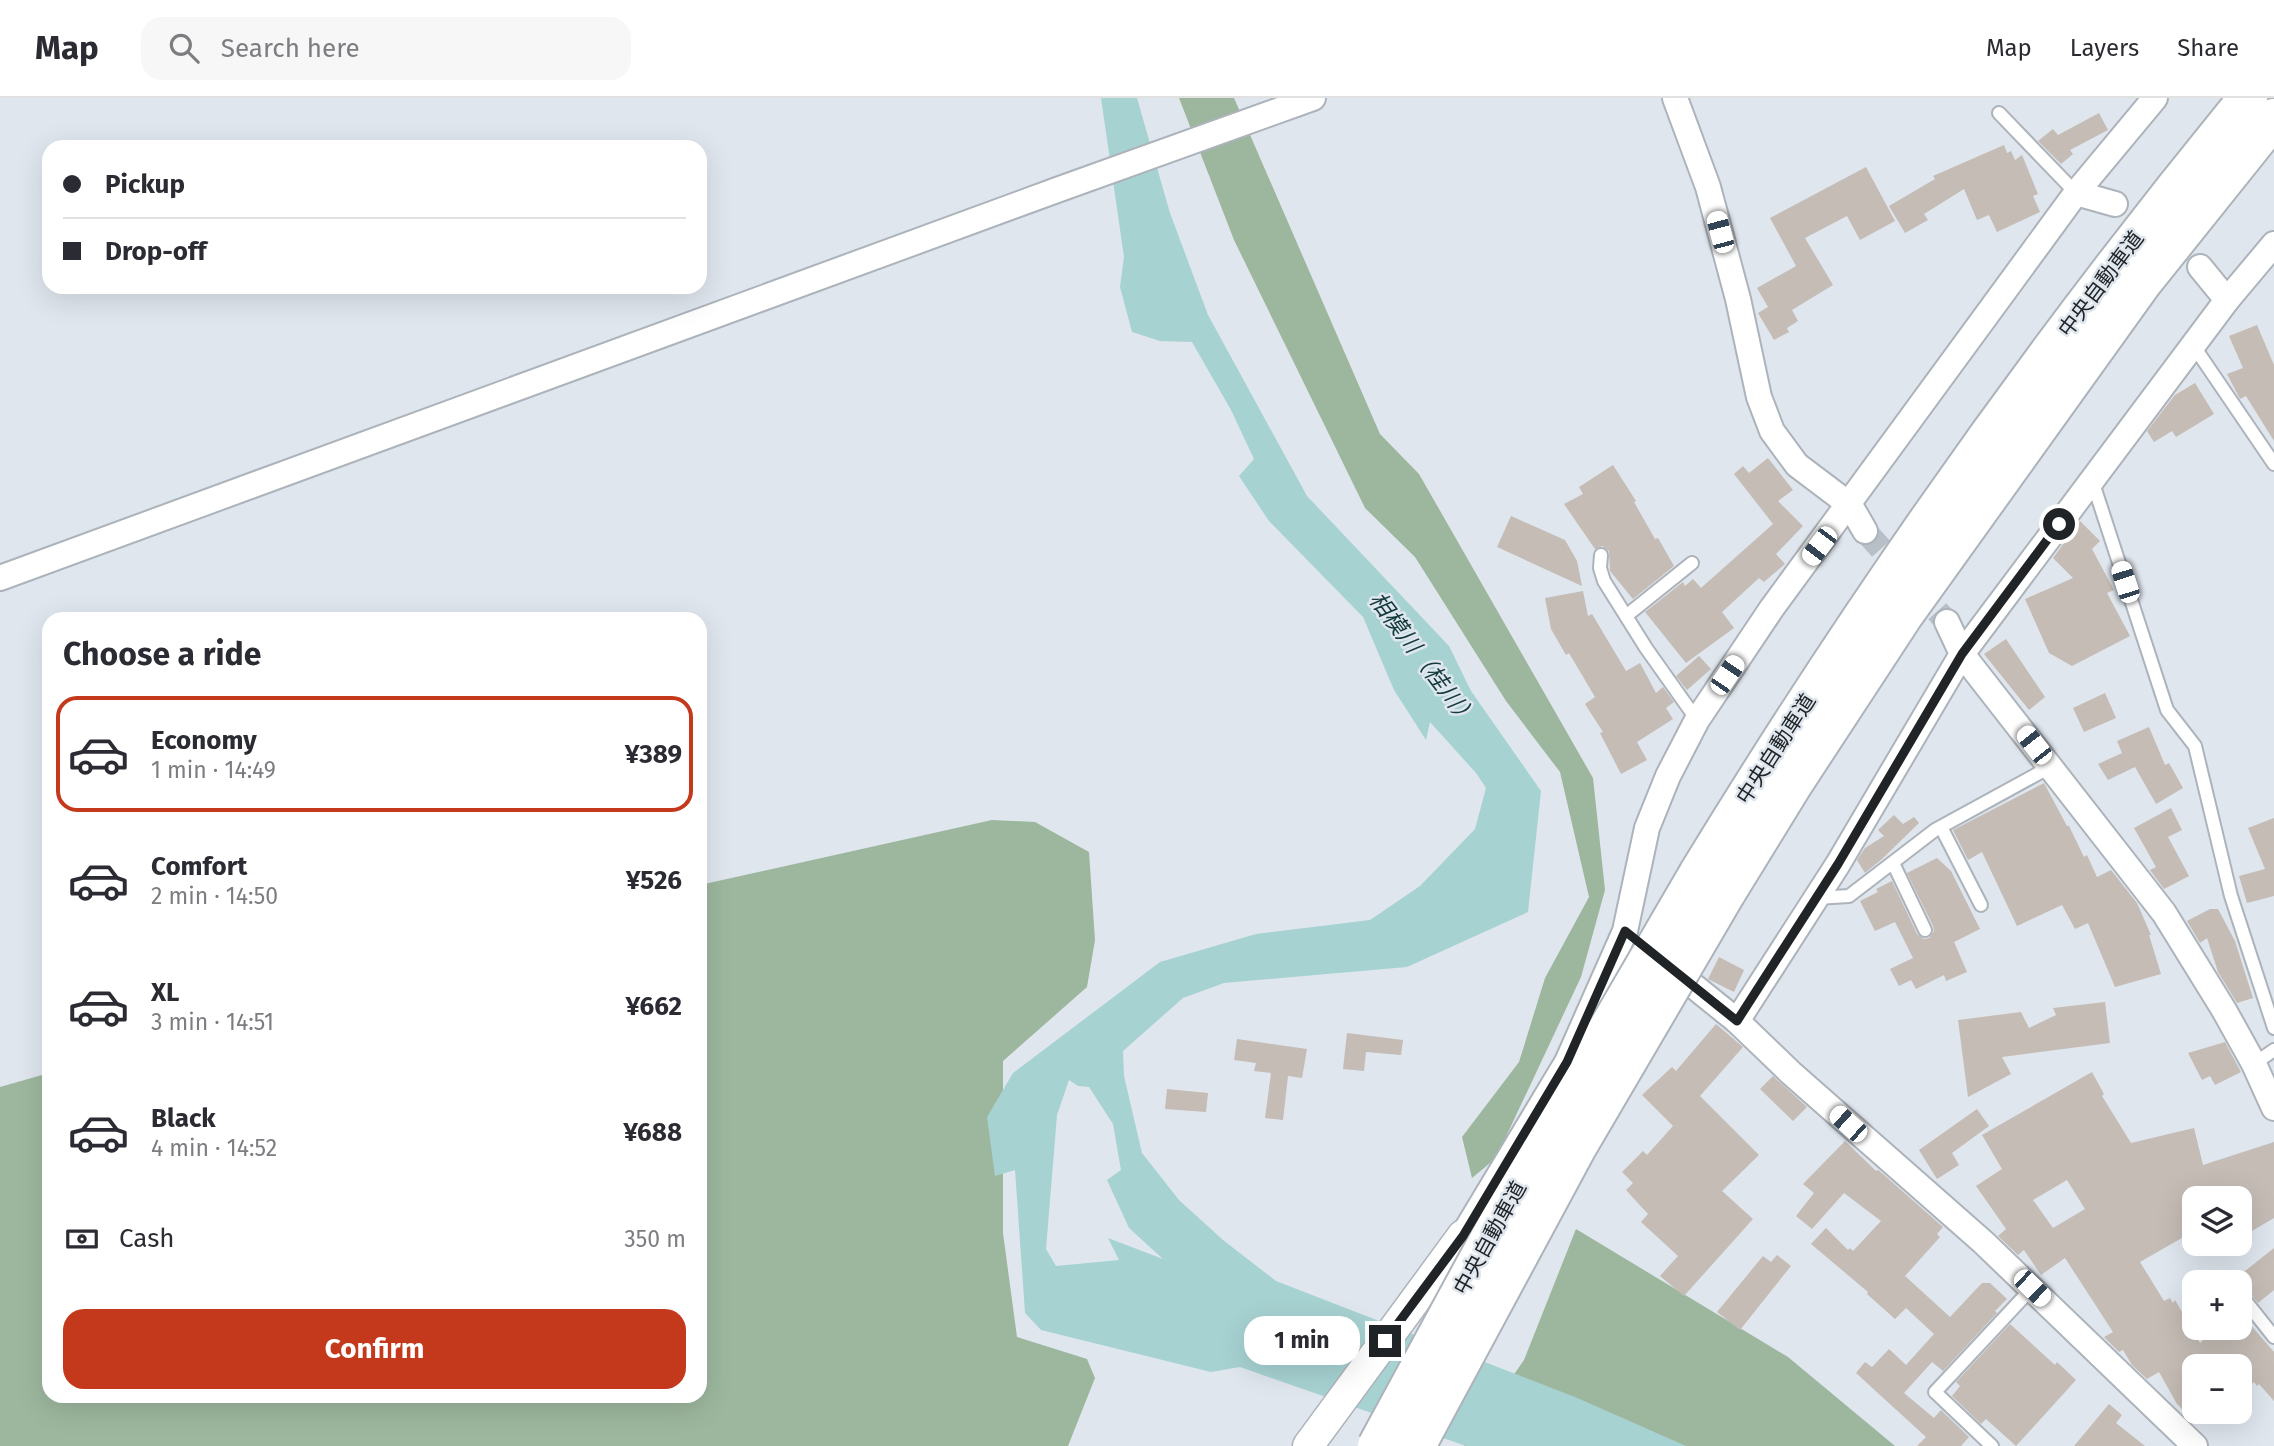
<!DOCTYPE html>
<html lang="en">
<head>
<meta charset="utf-8">
<style>
  body { margin:0; font-family:"Fira Sans","Noto Sans JP",sans-serif; background:#f7f7f7; color:#2b2b33; height:100vh; display:flex; flex-direction:column; font-size:26px; white-space:nowrap }
  * { box-sizing:border-box; margin:0 }
  p { font-size:23px; color:#7c7c81 }
  .icon { flex:none; width:38px; height:38px; fill:none; stroke:currentColor; stroke-width:2; stroke-linecap:round; stroke-linejoin:round }
  .map { position:relative; flex:1; overflow:hidden }
  .panel { position:absolute; left:42px; top:514px; width:665px; height:791px; display:flex; flex-direction:column; background:#fff; border-radius:21px; box-shadow:0 7px 28px #0002 }
  .panel>* { flex:none }
  .top-card { position:absolute; left:42px; top:42px; width:665px; height:154px; border-radius:21px; box-shadow:0 7px 28px #0002; display:grid; align-content:center; height:154px; padding:0 21px; background:#fff }
  .buttons { position:absolute; left:2182px; top:1088px; display:grid; gap:14px }
  .buttons a { display:grid; place-items:center; width:70px; height:70px; border-radius:14px; background:#fff; box-shadow:0 7px 28px #0002; font-size:35px }
  .end { position:absolute; width:32px; height:32px; margin:-16px; border:9px solid #212427; background:#fff; box-shadow:0 0 0 4px #fff }
  .from { border-radius:50% }
  .bubble { position:absolute; height:49px; border-radius:21px; background:#fff; box-shadow:0 7px 28px #0002; font-size:23px; font-weight:700; line-height:49px; text-align:center }
  .car { position:absolute; width:21px; height:42px; margin:-21px -10px; border-radius:9px; box-shadow:0 0 5px 2px #0007; background:linear-gradient(#fff 24%,#345 0 40%,#fff 0 76%,#345 0 86%,#fff 0) }
  .top-card b { display:flex; align-items:center; gap:24px; height:66px; font-size:26px }
  .top-card b+b { border-top:2px solid #e1e1e2 }
  .top-card i { width:18px; height:18px; background:#2b2b33 }
  ul { padding:0; list-style:none }
  li { display:flex; align-items:center; gap:21px; height:116px; margin:0 14px 10px; padding:0 7px; border:4px solid transparent; border-radius:21px }
  li div { flex:1 }
  li b { display:block; font-size:26px }
  li em { font-style:normal; font-weight:700 }
  li.active { border-color:#c4391b }
  li>.icon { width:63px; height:63px; stroke-width:1.5 }
  h2 { padding:0 21px; font-size:32px; line-height:84px }
  .pay { display:flex; align-items:center; gap:18px; height:77px; padding:0 21px; font-size:26px }
  .pay p { margin-inline-start:auto }
  .primary-button { display:flex; gap:14px; margin-top:auto; padding:14px 21px }
  .primary-button a { flex:1; height:80px; border-radius:21px; background:#c4391b; color:#fff; font-size:28px; font-weight:700; line-height:80px; text-align:center }
  header { display:flex; align-items:center; gap:42px; box-sizing:border-box; height:98px; padding:0 35px; background:#fff; border-bottom:2px solid #e1e1e2 }
  header strong { font-size:33px }
  nav { display:flex; gap:38px; margin-inline-start:auto; font-size:24px }
  .search { width:490px; height:63px; background:#f7f7f7; display:flex; align-items:center; gap:18px; box-sizing:border-box; padding:0 24px; border-radius:21px; color:#7c7c81; font-size:26px }
  .map>svg:first-child { display:block }
</style>
</head>
<body>
<header>
<strong>Map</strong>
<div class="search"><svg class="icon" aria-label="search" viewBox="0 0 24 24"><circle cx="10" cy="10" r="6"/><path d="M15 15l6 6"/></svg>Search here</div>
<nav><a>Map</a><a>Layers</a><a>Share</a></nav>
</header>
<div class="map">
<svg width="2274" height="1348" viewBox="0 0 2274 1348">
  <rect width="100%" height="100%" fill="#dfe6ee"/>
  <g fill="#9db79e">
    <polygon points="1179,0 1234,0 1380,336 1419,376 1593,680 1605,792 1581,879 1496,1060 1472,1080 1462,1039 1519,964 1545,880 1589,799 1560,674 1506,603 1415,459 1365,410 1234,142"/>
    <polygon points="992,722 1035,724 1089,754 1095,842 1087,889 1003,963 1003,1135 1017,1239 1087,1261 1095,1280 1068,1348 0,1348 0,989 49,975 49,1298 700,1298 700,787"/>
    <polygon points="1576,1131 1788,1259 1895,1348 1464,1348 1524,1262"/>
  </g>
  <path fill="#a7d2d2" fill-rule="evenodd" d="M1101,0H1137L1170,115L1208,217L1307,398L1449,548L1471,593L1541,693L1528,814L1407,869L1224,885L1183,900L1123,953L1124,978L1142,1055L1179,1102L1223,1142L1276,1183L1575,1299L1686,1348H1466L1240,1269L1211,1274L1041,1232L1025,1215L1015,1072L995,1078L987,1019L1013,975L1160,864L1256,836L1370,822L1420,788L1475,731L1486,690L1476,675L1430,624L1426,642L1394,592L1363,519L1269,423L1239,378L1254,361L1231,312L1192,244L1160,243L1132,234L1120,189L1124,159ZM1069,982L1078,988L1089,989L1113,1026L1121,1072L1107,1082L1129,1130L1163,1161L1108,1140L1119,1162L1056,1168L1046,1151L1057,1017Z"/>
  <g fill="#c4bcb5" fill-rule="evenodd">
    <polygon points="2099,15 2108,32 2070,52 2073,56 2061,66 2038,43 2053,31 2058,37"/>
    <polygon points="2004,47 2007,55 2011,53 2015,62 2022,57 2038,96 2033,98 2040,114 1997,134 1989,117 1977,122 1964,91 1924,116 1928,122 1905,135 1889,108 1935,81 1933,78"/>
    <polygon points="1866,69 1895,123 1860,142 1847,118 1805,140 1833,187 1792,212 1798,223 1787,230 1789,234 1774,242 1758,215 1768,209 1757,190 1796,168 1770,120"/>
    <polygon points="2257,227 2274,267 2274,343 2246,298 2240,301 2227,276 2243,270 2229,238"/>
    <polygon points="2195,285 2214,316 2176,339 2172,333 2154,344 2147,333 2175,297"/>
    <polygon points="1768,360 1793,392 1778,403 1803,428 1776,456 1785,466 1764,484 1759,480 1722,514 1734,530 1686,565 1645,514 1683,484 1685,488 1693,481 1701,490 1773,426 1734,376 1743,368 1749,375"/>
    <polygon points="1613,367 1636,403 1634,404 1655,441 1658,440 1674,468 1633,501 1610,473 1609,453 1602,448 1595,451 1564,406 1583,396 1579,389"/>
    <polygon points="1511,418 1565,442 1577,463 1582,488 1497,449"/>
    <polygon points="2080,423 2100,443 2092,451 2114,492 2107,495 2130,538 2072,568 2049,555 2025,501 2073,480 2053,460"/>
    <polygon points="1583,493 1588,518 1592,516 1626,573 1640,565 1656,595 1663,589 1674,604 1666,610 1673,621 1637,644 1647,662 1621,676 1600,635 1603,634 1585,606 1595,599 1569,555 1566,557 1551,531 1545,500"/>
    <polygon points="2006,541 2045,599 2029,612 1984,556"/>
    <polygon points="1699,558 1711,571 1687,592 1676,578"/>
    <polygon points="2105,595 2116,620 2084,634 2073,610"/>
    <polygon points="2149,629 2165,667 2169,665 2183,690 2156,706 2135,669 2108,682 2098,666 2122,655 2117,643"/>
    <polygon points="2044,685 2067,728 2069,728 2084,759 2087,757 2097,779 2111,772 2137,805 2151,837 2149,837 2161,876 2115,889 2088,825 2075,831 2062,807 2017,828 1982,754 1968,762 1953,732"/>
    <polygon points="2171,710 2182,732 2168,739 2189,778 2164,791 2150,772 2156,769 2134,730"/>
    <polygon points="1894,717 1903,726 1914,719 1919,725 1882,761 1865,775 1857,762 1865,750 1884,738 1878,732"/>
    <polygon points="2274,720 2274,798 2247,805 2239,778 2265,771 2248,730"/>
    <polygon points="1937,760 1951,773 1980,831 1954,844 1967,874 1946,883 1944,877 1916,891 1911,882 1899,888 1890,871 1913,860 1895,824 1875,833 1860,803 1878,794 1876,791 1892,783 1917,836 1924,841 1929,840 1934,833 1933,828 1907,775"/>
    <polygon points="2210,811 2218,811 2235,843 2253,900 2237,905 2218,874 2207,840 2200,845 2187,823"/>
    <polygon points="1719,859 1744,872 1734,894 1708,881"/>
    <polygon points="2105,904 2110,945 2002,959 2011,976 1968,999 1958,922 2021,914 2029,930 2056,917 2053,910"/>
    <polygon points="1716,926 1743,949 1700,998 1759,1057 1722,1093 1753,1121 1684,1198 1660,1178 1678,1158 1641,1124 1648,1116 1626,1092 1633,1085 1622,1074 1643,1053 1647,1057 1673,1028 1642,997 1672,969 1676,973"/>
    <polygon points="1347,935 1403,942 1401,957 1366,954 1364,973 1343,971"/>
    <polygon points="1237,941 1307,951 1302,980 1288,978 1283,1022 1265,1020 1271,975 1254,973 1256,965 1234,962"/>
    <polygon points="2225,944 2241,974 2215,987 2210,978 2202,982 2188,955"/>
    <path d="M2092,974L2104,996L2102,998L2131,1045L2194,1030L2203,1067L2274,1044V1120L2240,1140V1101H2194V1133L2140,1164L2164,1203L2170,1200L2173,1205L2175,1202L2200,1245L2216,1230H2240V1210L2244,1216L2242,1217L2274,1254V1303L2259,1286L2257,1288L2254,1284L2240,1297V1269H2194V1323L2177,1306L2159,1274L2147,1281L2132,1267L2123,1252L2119,1254L2104,1239L2113,1234L2065,1160L2041,1177L2024,1152L2018,1157L1998,1138L2006,1131L1976,1088L2002,1071L1982,1037ZM2067,1082L2085,1111L2053,1130L2033,1102Z"/>
    <polygon points="1773,978 1807,1009 1793,1023 1760,991"/>
    <polygon points="1167,991 1208,995 1206,1014 1165,1011"/>
    <polygon points="1977,1011 1989,1028 1952,1055 1959,1067 1937,1081 1919,1052"/>
    <polygon points="1845,1043 1876,1073 1878,1072 1883,1076 1943,1129 1937,1136 1940,1139 1905,1178 1950,1219 1982,1185 1990,1185 2007,1201 1995,1213 1997,1215 1943,1273 1932,1264 1904,1295 1934,1320 1941,1312 1969,1339 1961,1348 1917,1348 1926,1339 1856,1275 1865,1264 1872,1269 1889,1251 1906,1267 1934,1236 1906,1210 1895,1221 1867,1196 1868,1194 1811,1146 1826,1130 1848,1152 1850,1150 1853,1153 1881,1123 1844,1095 1812,1131 1796,1118 1814,1095 1803,1086"/>
    <polygon points="2274,1150 2274,1192 2258,1205 2246,1190 2240,1187 2240,1177"/>
    <polygon points="1777,1157 1791,1168 1740,1232 1717,1214 1763,1158 1771,1164"/>
    <polygon points="2010,1226 2055,1267 2057,1264 2076,1282 2016,1348 1986,1321 1981,1326 1952,1298 1960,1288 1956,1284"/>
    <polygon points="2109,1306 2122,1317 2116,1325 2145,1348 2074,1348"/>
  </g>
  <g fill="none" stroke-linecap="round" stroke-linejoin="round">
    <polyline stroke="#b9bfc6" stroke-width="24" stroke-dasharray="24 12" stroke-linecap="butt" points="1865,433 1947,524"/>
    <defs>
      <g id="service">
        <polyline points="1999,15 2076,95"/>
        <polyline points="2193,247 2274,366"/>
        <polyline points="2092,382 2167,612 2195,648 2231,798 2274,930"/>
        <polyline points="1601,457 1600,470 1604,483 1646,550 1697,622"/>
        <polyline points="1626,518 1692,465"/>
        <polyline points="1941,729 1981,807"/>
        <polyline points="1893,765 1925,832"/>
        <polyline points="1816,800 1849,798 1935,732 2050,669"/>
        <polyline points="2254,966 2274,952"/>
        <polyline points="2240,1196 2274,1239"/>
        <polyline points="1992,1348 1935,1294 2032,1190"/>
      </g>
      <g id="minor">
        <polyline points="1675,0 1708,89 1738,201 1759,299 1772,333 1797,367 1850,407 1865,433"/>
        <polyline points="2076,95 2115,106"/>
        <polyline points="2200,169 2227,202"/>
        <polyline points="0,480 1057,92 1313,0"/>
        <polyline points="1947,524 1962,556 2164,815 2224,912 2254,966 2274,1010"/>
        <polyline points="1670,869 1737,923 1791,975 1983,1144 2195,1348"/>
        <polyline points="1737,923 1838,766 1962,556 2227,202 2274,146"/>
        <polyline points="1463,1137 1567,964 1625,833 1647,730 1668,678 1697,622 1772,510 2076,95 2155,0"/>
      </g>
      <polyline id="tertiary" points="1308,1348 1463,1137"/>
      <g id="motorway">
        <path d="M1698,776C1863,505 2047,245 2248,0"/>
        <polyline points="1726,795 1793,686 1903,518 2142,185 2274,20"/>
      </g>
    </defs>
    <use href="#service" stroke="#acb3ba" stroke-width="16"/>
    <use href="#minor" stroke="#acb3ba" stroke-width="28"/>
    <use href="#tertiary" stroke="#acb3ba" stroke-width="33"/>
    <use href="#motorway" stroke="#acb3ba" stroke-width="42"/>
    <use href="#service" stroke="#fff" stroke-width="12"/>
    <use href="#minor" stroke="#fff" stroke-width="24"/>
    <use href="#tertiary" stroke="#fff" stroke-width="30"/>
    <use href="#motorway" stroke="#fff" stroke-width="38"/>
    <defs>
      <g id="motorway-bridge">
        <polyline points="1377,1348 1547,1035 1698,776"/>
        <polyline points="1416,1348 1576,1051 1726,795"/>
      </g>
    </defs>
    <use href="#motorway-bridge" stroke="#acb3ba" stroke-width="42" stroke-linecap="butt"/>
    <use href="#motorway-bridge" stroke="#fff" stroke-width="38"/>
  </g>
  <g fill="none" stroke-linecap="round" stroke-linejoin="round">
    <polyline stroke="#212427" stroke-width="9" points="1385,1243 1463,1138 1567,964 1625,833 1737,923 1838,766 1962,556 2059,426"/>
  </g>
  <g text-anchor="middle" dominant-baseline="central" stroke-width="5" stroke-linejoin="round" paint-order="stroke">
    <g font-size="21" fill="#212427" stroke="#dfe6ee">
      <text transform="translate(2101 186) rotate(-53)">中央自動車道</text>
      <text transform="translate(1776 651) rotate(-57)">中央自動車道</text>
      <text transform="translate(1490 1140) rotate(-61)">中央自動車道</text>
    </g>
    <g font-size="23" font-style="italic" fill="#143c3d" stroke="#dfe6ee">
      <text transform="translate(1423 561) rotate(53)">相模川（桂川）</text>
    </g>
  </g>
</svg>
<div class="buttons">
<a><svg class="icon" aria-label="layers" viewBox="0 0 24 24"><path d="M12 4l9 5-9 5-9-5zM3 14l9 5 9-5"/></svg></a>
<a>+</a>
<a>−</a>
</div>
<i class="end from" style="left:2059px;top:426px"></i>
<i class="end" style="left:1385px;top:1243px"></i>
<div class="bubble" style="left:1244px;top:1218px;width:116px">1 min</div>
<i class="car" style="left:1720px;top:134px;rotate:345deg"></i>
<i class="car" style="left:1819px;top:448px;rotate:217deg"></i>
<i class="car" style="left:2125px;top:484px;rotate:342deg"></i>
<i class="car" style="left:1727px;top:577px;rotate:34deg"></i>
<i class="car" style="left:2034px;top:647px;rotate:322deg"></i>
<i class="car" style="left:1848px;top:1026px;rotate:312deg"></i>
<i class="car" style="left:2032px;top:1190px;rotate:134deg"></i>
<div class="top-card">
<b><i class="from"></i>Pickup</b>
<b><i></i>Drop-off</b>
</div>
<section class="panel">
<h2>Choose a ride</h2>
<ul>
<li class="active"><svg class="icon" aria-label="car" viewBox="0 0 24 24"><path d="M5 17H2v-5l4-1 3-4h7l3 4 3 1v5h-3M9 17h6M6 11h13"/><circle cx="7" cy="17" r="2"/><circle cx="17" cy="17" r="2"/></svg><div><b>Economy</b><p>1 min · 14:49</p></div><em>¥389</em></li>
<li><svg class="icon" aria-label="car" viewBox="0 0 24 24"><path d="M5 17H2v-5l4-1 3-4h7l3 4 3 1v5h-3M9 17h6M6 11h13"/><circle cx="7" cy="17" r="2"/><circle cx="17" cy="17" r="2"/></svg><div><b>Comfort</b><p>2 min · 14:50</p></div><em>¥526</em></li>
<li><svg class="icon" aria-label="car" viewBox="0 0 24 24"><path d="M5 17H2v-5l4-1 3-4h7l3 4 3 1v5h-3M9 17h6M6 11h13"/><circle cx="7" cy="17" r="2"/><circle cx="17" cy="17" r="2"/></svg><div><b>XL</b><p>3 min · 14:51</p></div><em>¥662</em></li>
<li><svg class="icon" aria-label="car" viewBox="0 0 24 24"><path d="M5 17H2v-5l4-1 3-4h7l3 4 3 1v5h-3M9 17h6M6 11h13"/><circle cx="7" cy="17" r="2"/><circle cx="17" cy="17" r="2"/></svg><div><b>Black</b><p>4 min · 14:52</p></div><em>¥688</em></li>
</ul>
<div class="pay"><svg class="icon" aria-label="cash" viewBox="0 0 24 24"><path d="M3 7h18v10H3z"/><circle cx="12" cy="12" r="2"/></svg>Cash<p>350 m</p></div>
<div class="primary-button"><a>Confirm</a></div>
</section>
</div>
</body>
</html>
